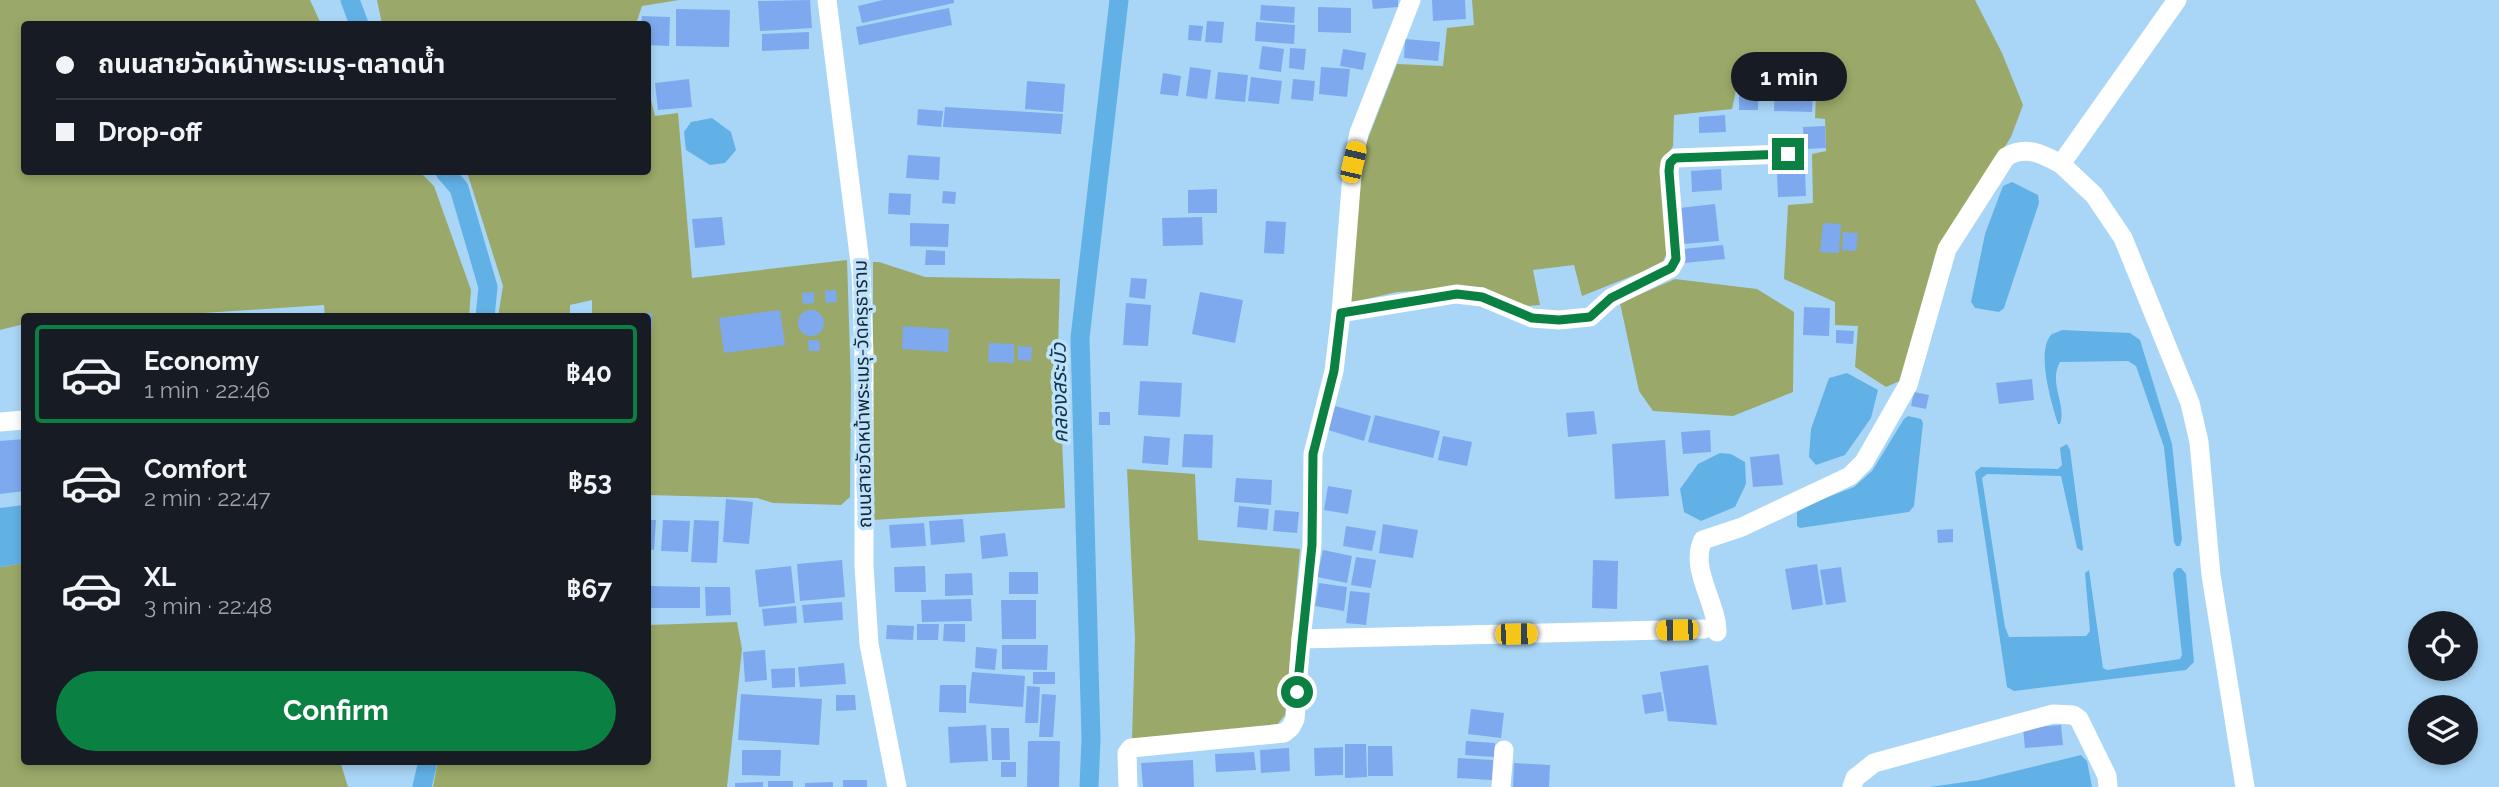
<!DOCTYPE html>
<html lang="en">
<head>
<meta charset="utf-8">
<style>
  body { margin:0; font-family:Raleway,"Noto Sans Thai",sans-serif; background:#242831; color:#f1f3f6; height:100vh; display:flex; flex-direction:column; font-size:26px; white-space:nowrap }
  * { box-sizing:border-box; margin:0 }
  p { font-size:23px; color:#9ea1a6 }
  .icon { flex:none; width:38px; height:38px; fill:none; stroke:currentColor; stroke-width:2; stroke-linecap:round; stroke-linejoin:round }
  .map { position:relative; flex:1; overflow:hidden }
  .panel { position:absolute; left:21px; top:313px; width:630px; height:452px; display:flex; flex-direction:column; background:#171b24; border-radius:7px; box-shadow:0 4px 10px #0003 }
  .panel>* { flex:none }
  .banner { position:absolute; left:21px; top:21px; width:630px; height:154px; border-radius:7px; box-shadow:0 4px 10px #0003; display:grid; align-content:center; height:154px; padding:0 35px; background:#171b24 }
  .buttons { position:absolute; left:2408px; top:611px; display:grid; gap:14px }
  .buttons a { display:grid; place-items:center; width:70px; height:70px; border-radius:50%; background:#171b24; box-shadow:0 4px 10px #0003; font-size:35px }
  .end { position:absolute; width:32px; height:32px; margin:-16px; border:9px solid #0b8043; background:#fff; box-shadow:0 0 0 4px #fff }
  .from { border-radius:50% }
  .bubble { position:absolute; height:49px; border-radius:24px; background:#171b24; box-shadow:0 4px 10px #0003; font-size:23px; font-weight:700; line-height:49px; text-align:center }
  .car { position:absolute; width:21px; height:42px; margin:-21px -10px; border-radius:9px; box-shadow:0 0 5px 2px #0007; background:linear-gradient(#f5c518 24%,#345 0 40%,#f5c518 0 76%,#345 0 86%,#f5c518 0) }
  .banner b { display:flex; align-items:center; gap:24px; height:66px; font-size:26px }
  .banner b+b { border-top:2px solid #363941 }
  .banner i { width:18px; height:18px; background:#f1f3f6 }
  ul { padding:12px 0 0; list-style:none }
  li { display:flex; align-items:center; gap:21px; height:98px; margin:0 14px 10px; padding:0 21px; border:4px solid transparent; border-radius:7px }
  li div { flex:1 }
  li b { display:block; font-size:26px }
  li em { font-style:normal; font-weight:700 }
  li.current { border-color:#0b8043 }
  li>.icon { width:63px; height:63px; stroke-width:1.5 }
  .cta { display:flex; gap:14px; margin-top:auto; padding:14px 35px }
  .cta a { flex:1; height:80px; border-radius:42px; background:#0b8043; color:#fff; font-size:28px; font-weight:700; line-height:80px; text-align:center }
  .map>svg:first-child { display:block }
</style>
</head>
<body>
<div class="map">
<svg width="2499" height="787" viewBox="0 0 2499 787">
  <rect width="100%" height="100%" fill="#a9d6f6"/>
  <g fill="#9aa969">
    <polygon points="0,0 310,0 321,24 24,24 24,172 420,172 434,186 471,290 469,317 325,317 324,305 144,317 24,317 24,324 0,330"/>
    <polygon points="377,0 679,0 642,6 636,24 382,24"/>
    <polygon points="1472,0 1975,0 2002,53 2023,105 2011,137 1936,252 1907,373 1902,380 1886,387 1855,367 1858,326 1835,325 1835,302 1784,279 1788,205 1813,203 1812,154 1826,151 1825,119 1815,118 1817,75 1792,72 1743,58 1732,109 1674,115 1673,146 1660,168 1668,250 1662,264 1582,296 1574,265 1533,270 1540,305 1515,307 1483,287 1397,292 1349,303 1359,162 1397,64 1443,66 1447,28 1474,25"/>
    <polygon points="648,88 655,116 678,113 692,278 847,260 851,385 850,497 841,505 773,503 757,498 648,495 648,317 592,317 592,300 570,305 570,317 498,317 503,286 467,172 648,172"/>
    <polygon points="873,262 879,262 925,277 1060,279 1058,348 1065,508 873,520"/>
    <polygon points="1675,279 1757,289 1794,312 1793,392 1733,416 1653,411 1639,391 1620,303"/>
    <polygon points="1127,469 1195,474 1198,540 1300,549 1285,715 1276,726 1132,739 1135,638"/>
    <polygon points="24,563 24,761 340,761 348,787 0,787 0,567"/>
    <polygon points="737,622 742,649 727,787 433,787 438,761 648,761 648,625"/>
  </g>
  <g fill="#61b1e6">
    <polygon points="712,118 731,132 736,150 725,163 710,165 686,150 684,132 691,122"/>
    <polygon points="2012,182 2038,195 2039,203 2004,308 1999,312 1975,308 1971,302 1985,234 2003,186"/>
    <path d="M2062,330L2130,333L2140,340L2172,444L2182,539L2180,546H2176L2174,542L2164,447L2136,366L2128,361L2060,362C2048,383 2067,405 2060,424H2058C2052,405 2035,350 2052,334C2053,334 2062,330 2062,330Z"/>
    <polygon points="1847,373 1878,390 1871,418 1845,455 1816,465 1809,457 1811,429 1829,378"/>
    <polygon points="1908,416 1921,419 1923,423 1914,506 1909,512 1800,528 1797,526 1797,512 1800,508 1854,487 1872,471 1904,419"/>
    <polygon points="2067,444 2070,450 2083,549 2082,551 2077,548 2061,476 1987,474 1982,478 2005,627 2009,637 2086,636 2090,631 2085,573 2089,570 2103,668 2107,670 2180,659 2182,655 2173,573 2177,568 2181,568 2186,574 2194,662 2186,670 2014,691 2007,687 1975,472 1981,467 2058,469 2062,465 2060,448"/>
    <polygon points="1720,453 1731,454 1745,462 1746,484 1735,507 1701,521 1684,512 1680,489 1698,464"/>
    <polygon points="24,505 24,563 0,567 0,508"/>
    <polygon points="2081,755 2087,761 2092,787 1930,787 1979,780"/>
  </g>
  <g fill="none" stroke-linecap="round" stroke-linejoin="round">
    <g stroke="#61b1e6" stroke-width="19">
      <polyline points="350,0 359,24"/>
      <polyline points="445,172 459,188 488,287 485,317"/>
      <polyline points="422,787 428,761"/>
      <polyline points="1089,787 1091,739 1080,338 1119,0"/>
    </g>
  </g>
  <g fill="#7ea9ee">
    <polygon points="810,0 812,28 760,31 758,1"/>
    <polygon points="883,0 954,0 954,3 862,23 858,6"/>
    <polygon points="1372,0 1398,0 1398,7 1373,9"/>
    <polygon points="1432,0 1465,0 1466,19 1433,21"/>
    <polygon points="1261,5 1295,7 1294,23 1260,20"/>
    <polygon points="1318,7 1351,8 1351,33 1318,32"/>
    <polygon points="949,8 952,25 859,45 856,27"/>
    <polygon points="676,9 730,10 729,47 676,46"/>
    <polygon points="642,16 670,17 669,46 648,45 648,24 641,24"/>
    <polygon points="1207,21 1224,22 1222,43 1205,42"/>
    <polygon points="1256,22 1295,25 1294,44 1255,41"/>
    <polygon points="1189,25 1203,26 1201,41 1188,40"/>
    <polygon points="809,32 809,49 762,51 762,34"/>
    <polygon points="1405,39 1440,42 1438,61 1404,58"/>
    <polygon points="1262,46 1284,49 1281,72 1259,69"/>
    <polygon points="1290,48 1306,49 1304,70 1289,68"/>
    <polygon points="1343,49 1366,53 1363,70 1340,66"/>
    <polygon points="1190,67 1211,70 1207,99 1186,96"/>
    <polygon points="1321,67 1350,69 1347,97 1319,94"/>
    <polygon points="1218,72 1248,75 1245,102 1215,99"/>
    <polygon points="1163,73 1181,76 1178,96 1160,94"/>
    <polygon points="1251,77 1282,81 1279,104 1248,101"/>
    <polygon points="689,79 692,107 658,110 655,83"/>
    <polygon points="1293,79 1315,81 1313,101 1291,99"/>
    <polygon points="1027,81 1065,84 1063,112 1025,109"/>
    <polygon points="1775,88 1813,89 1812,112 1774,111"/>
    <polygon points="1739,90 1759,90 1758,110 1739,110"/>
    <polygon points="945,107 1063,114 1061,134 943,127"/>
    <polygon points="918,109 943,111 941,127 917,125"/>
    <polygon points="1725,115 1726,132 1699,133 1699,117"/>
    <polygon points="1825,126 1826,148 1804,149 1803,127"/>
    <polygon points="908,155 940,157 939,180 906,178"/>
    <polygon points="1721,169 1722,190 1692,192 1691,171"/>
    <polygon points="1805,172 1806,196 1778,197 1777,173"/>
    <polygon points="1217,189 1217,213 1188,213 1188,190"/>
    <polygon points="943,191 956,192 955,204 942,203"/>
    <polygon points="889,193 911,194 910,215 888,214"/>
    <polygon points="1715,204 1719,241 1683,244 1679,208"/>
    <polygon points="722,217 725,245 695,248 692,219"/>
    <polygon points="1202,217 1203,245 1163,246 1162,218"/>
    <polygon points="1266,221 1286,222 1284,254 1264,253"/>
    <polygon points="910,223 949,224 948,247 910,246"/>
    <polygon points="1823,223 1841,224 1839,253 1820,252"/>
    <polygon points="1843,232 1858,233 1856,251 1842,250"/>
    <polygon points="1723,245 1725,259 1684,263 1683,249"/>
    <polygon points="926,250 945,251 945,265 925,265"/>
    <polygon points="1131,278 1147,279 1145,299 1129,297"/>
    <polygon points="836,290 837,302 826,303 825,291"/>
    <polygon points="814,292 814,303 803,304 802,293"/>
    <polygon points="1200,292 1243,300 1235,343 1192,334"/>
    <polygon points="1126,303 1151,305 1148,346 1123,345"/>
    <polygon points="1804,307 1830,308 1829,336 1803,335"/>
    <polygon points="780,310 785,345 724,353 719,318"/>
    <circle cx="811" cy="323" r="13"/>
    <polygon points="652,313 652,330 648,331 648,317 634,317 633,314"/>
    <polygon points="903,326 949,329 948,352 902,349"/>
    <polygon points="1836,330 1854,331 1853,344 1836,343"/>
    <polygon points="808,340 819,340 820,351 809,351"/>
    <polygon points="989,343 1014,344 1014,363 988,362"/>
    <polygon points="1018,346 1032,347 1031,361 1018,360"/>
    <polygon points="2032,379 2034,400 1999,404 1996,383"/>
    <polygon points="1140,381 1182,383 1180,417 1138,415"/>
    <polygon points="1914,392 1929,395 1926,409 1911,406"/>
    <polygon points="1335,406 1371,416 1364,441 1328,430"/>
    <polygon points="1594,411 1597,434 1568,437 1566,413"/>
    <rect x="1099" y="412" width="11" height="13"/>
    <polygon points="1375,415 1440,431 1433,458 1368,442"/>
    <polygon points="1710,430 1711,452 1683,454 1681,432"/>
    <polygon points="1184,434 1213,435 1212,468 1182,467"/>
    <polygon points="1144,436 1170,438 1168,465 1142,463"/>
    <polygon points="1443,436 1472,442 1467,466 1438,460"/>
    <polygon points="24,439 24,491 0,494 0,441"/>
    <polygon points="1665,440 1669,496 1615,499 1612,444"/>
    <polygon points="1779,454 1783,485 1753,487 1750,457"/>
    <polygon points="1236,478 1272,480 1271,505 1234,502"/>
    <polygon points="1328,486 1352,490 1348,514 1324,510"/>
    <polygon points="726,499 753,502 749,544 723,542"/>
    <polygon points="1239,506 1269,509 1267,530 1237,527"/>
    <polygon points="1275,510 1299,512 1297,533 1273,531"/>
    <polygon points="963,519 965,542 931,545 929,521"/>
    <polygon points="648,520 656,520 654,550 648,549"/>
    <polygon points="663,520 690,521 688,552 661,551"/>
    <polygon points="694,520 719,521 717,563 691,562"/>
    <polygon points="924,523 926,546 891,548 889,525"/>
    <polygon points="1383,524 1418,530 1413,558 1379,553"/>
    <polygon points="1346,526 1376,531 1372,551 1343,546"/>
    <polygon points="1953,529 1953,542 1938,543 1937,530"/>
    <polygon points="1005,533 1008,556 982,559 980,536"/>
    <polygon points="1323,550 1352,556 1347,583 1317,577"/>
    <polygon points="1356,557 1376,560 1371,588 1351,585"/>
    <polygon points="842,560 845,597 800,601 797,564"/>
    <polygon points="1593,560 1618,561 1617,609 1592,608"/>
    <polygon points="1817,564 1823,605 1792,610 1785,569"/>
    <polygon points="791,566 795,603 759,607 755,570"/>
    <polygon points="925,566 926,592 895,592 894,567"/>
    <polygon points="1841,567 1846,602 1826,605 1820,570"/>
    <rect x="1009" y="572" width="29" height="22"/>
    <polygon points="972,573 973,595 945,596 945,574"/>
    <polygon points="1319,583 1347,587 1344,611 1315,606"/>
    <polygon points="648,586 700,587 700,608 648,608"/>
    <polygon points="705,587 730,587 731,615 706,616"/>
    <polygon points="1350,591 1370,593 1366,625 1346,623"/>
    <polygon points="971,599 972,621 922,622 921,600"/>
    <polygon points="1001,600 1036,600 1036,639 1002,639"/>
    <polygon points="842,602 843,620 804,623 802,605"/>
    <polygon points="796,606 797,623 764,626 762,609"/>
    <polygon points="917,624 939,624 938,640 917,640"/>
    <polygon points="944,624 965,624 965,642 943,641"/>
    <polygon points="887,625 914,626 913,640 886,639"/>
    <polygon points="1002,645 1048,645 1047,670 1002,669"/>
    <polygon points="976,647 997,649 995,670 975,668"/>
    <polygon points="765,650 767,680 745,682 743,652"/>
    <polygon points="844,663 846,684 800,687 798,667"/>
    <polygon points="1708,665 1717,725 1668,721 1660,672"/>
    <polygon points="795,668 795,687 772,688 771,669"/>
    <polygon points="972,672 1025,676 1023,707 969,703"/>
    <rect x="1033" y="672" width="22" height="12"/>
    <polygon points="940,685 966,685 966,713 939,712"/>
    <polygon points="1027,686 1040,687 1038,723 1025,723"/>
    <polygon points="1661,692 1664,711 1645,714 1642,695"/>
    <polygon points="741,694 822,699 819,745 738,740"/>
    <polygon points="1042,694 1056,695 1053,737 1039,737"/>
    <polygon points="836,695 855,695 856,710 836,711"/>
    <polygon points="1471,709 1504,713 1501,738 1468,734"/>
    <polygon points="986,725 988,761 950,763 948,727"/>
    <polygon points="2061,725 2063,745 2025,748 2023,728"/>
    <polygon points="991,728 1009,728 1010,760 992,760"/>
    <polygon points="1028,741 1060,741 1059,787 1027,787"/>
    <polygon points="1466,741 1495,743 1494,757 1465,755"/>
    <polygon points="1345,744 1366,744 1367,777 1345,778"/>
    <polygon points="1368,746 1392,746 1393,776 1368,776"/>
    <polygon points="1343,747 1343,775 1315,776 1314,748"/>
    <polygon points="1289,748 1290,771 1261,773 1260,750"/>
    <polygon points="742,750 781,750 780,776 742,775"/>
    <polygon points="1254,752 1256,770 1216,772 1215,754"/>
    <polygon points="1458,758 1493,760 1492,780 1457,778"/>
    <polygon points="1193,760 1194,787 1143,787 1141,763"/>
    <rect x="1001" y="762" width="15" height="15"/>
    <polygon points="1514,763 1550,765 1549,787 1513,787"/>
    <rect x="843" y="780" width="24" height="7"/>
    <rect x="768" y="781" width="25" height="6"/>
    <polygon points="763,782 763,787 735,787 735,783"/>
    <polygon points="833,782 833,787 805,787 805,783"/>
  </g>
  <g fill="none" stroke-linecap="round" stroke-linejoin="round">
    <g stroke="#fff" stroke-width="19">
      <polyline points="827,0 861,271 864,354 864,566 869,644 897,787"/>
      <polyline points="2177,0 2061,164 2094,195 2123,238 2190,403 2199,442 2211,575 2245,787"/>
      <polyline points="1341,313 1456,294 1482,297 1532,318 1559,320 1590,317 1611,298 1671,268 1676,259 1669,171 1670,163 1676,158 1788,154"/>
      <polyline points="0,422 24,420"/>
      <path d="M1717,632C1717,602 1689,569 1703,540L1742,527L1850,476L1864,462L1908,385L1947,249L2006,157C2026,145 2042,154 2061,164"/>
      <polyline points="1301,639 1704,629"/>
      <polyline points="1128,787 1127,753 1131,748 1284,733 1291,727 1295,719 1301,639 1312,545 1313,454 1334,371 1341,313 1353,162 1359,133 1411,0"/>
      <polyline points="1501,787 1504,750"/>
      <polyline points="1852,787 1855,778 1874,763 2053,714 2073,715 2079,719 2107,776 2108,787"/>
    </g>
  </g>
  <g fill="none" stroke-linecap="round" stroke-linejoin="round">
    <polyline stroke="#0b8043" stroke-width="9" points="1297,692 1312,545 1313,454 1334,371 1341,313 1457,294 1482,297 1532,318 1559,320 1590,317 1611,298 1671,268 1676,259 1669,171 1670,163 1675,158 1788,154"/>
  </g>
  <g text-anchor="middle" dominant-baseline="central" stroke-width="7" stroke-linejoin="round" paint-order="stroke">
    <g font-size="19" fill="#162733" stroke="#bee2fc">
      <text transform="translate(862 394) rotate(-91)">ถนนสายวัดหน้าพระเมรุ-วัดครุธาราม</text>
    </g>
    <g font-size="21" font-style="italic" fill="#11354a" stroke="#bee2fc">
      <text transform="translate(1059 393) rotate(-91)">คลองสระบัว</text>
    </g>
  </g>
</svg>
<div class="buttons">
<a><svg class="icon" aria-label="locate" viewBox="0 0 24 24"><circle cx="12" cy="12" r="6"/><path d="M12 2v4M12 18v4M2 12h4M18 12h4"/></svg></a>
<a><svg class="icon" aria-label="layers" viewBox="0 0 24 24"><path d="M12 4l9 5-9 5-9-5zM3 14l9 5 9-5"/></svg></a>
</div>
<i class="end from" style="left:1297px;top:692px"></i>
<i class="end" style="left:1788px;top:154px"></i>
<div class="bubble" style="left:1731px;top:52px;width:116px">1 min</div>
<i class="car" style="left:1353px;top:162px;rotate:13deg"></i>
<i class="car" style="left:1677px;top:630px;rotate:269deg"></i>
<i class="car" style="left:1516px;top:634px;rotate:89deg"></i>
<div class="banner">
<b><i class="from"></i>ถนนสายวัดหน้าพระเมรุ-ตลาดน้ำ</b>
<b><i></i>Drop-off</b>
</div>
<section class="panel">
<ul>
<li class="current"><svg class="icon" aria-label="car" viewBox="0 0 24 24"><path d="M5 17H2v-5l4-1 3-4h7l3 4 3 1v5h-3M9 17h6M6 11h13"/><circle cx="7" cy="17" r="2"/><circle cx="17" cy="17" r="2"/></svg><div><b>Economy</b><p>1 min · 22:46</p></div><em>฿40</em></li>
<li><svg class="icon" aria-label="car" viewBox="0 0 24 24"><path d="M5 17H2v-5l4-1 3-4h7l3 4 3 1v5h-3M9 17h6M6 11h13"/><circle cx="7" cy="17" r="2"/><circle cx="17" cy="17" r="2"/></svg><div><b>Comfort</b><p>2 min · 22:47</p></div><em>฿53</em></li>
<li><svg class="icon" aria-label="car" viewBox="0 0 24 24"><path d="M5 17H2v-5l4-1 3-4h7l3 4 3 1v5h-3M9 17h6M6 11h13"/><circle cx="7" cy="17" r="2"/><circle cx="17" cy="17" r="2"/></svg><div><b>XL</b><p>3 min · 22:48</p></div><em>฿67</em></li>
</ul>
<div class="cta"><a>Confirm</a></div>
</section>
</div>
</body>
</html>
